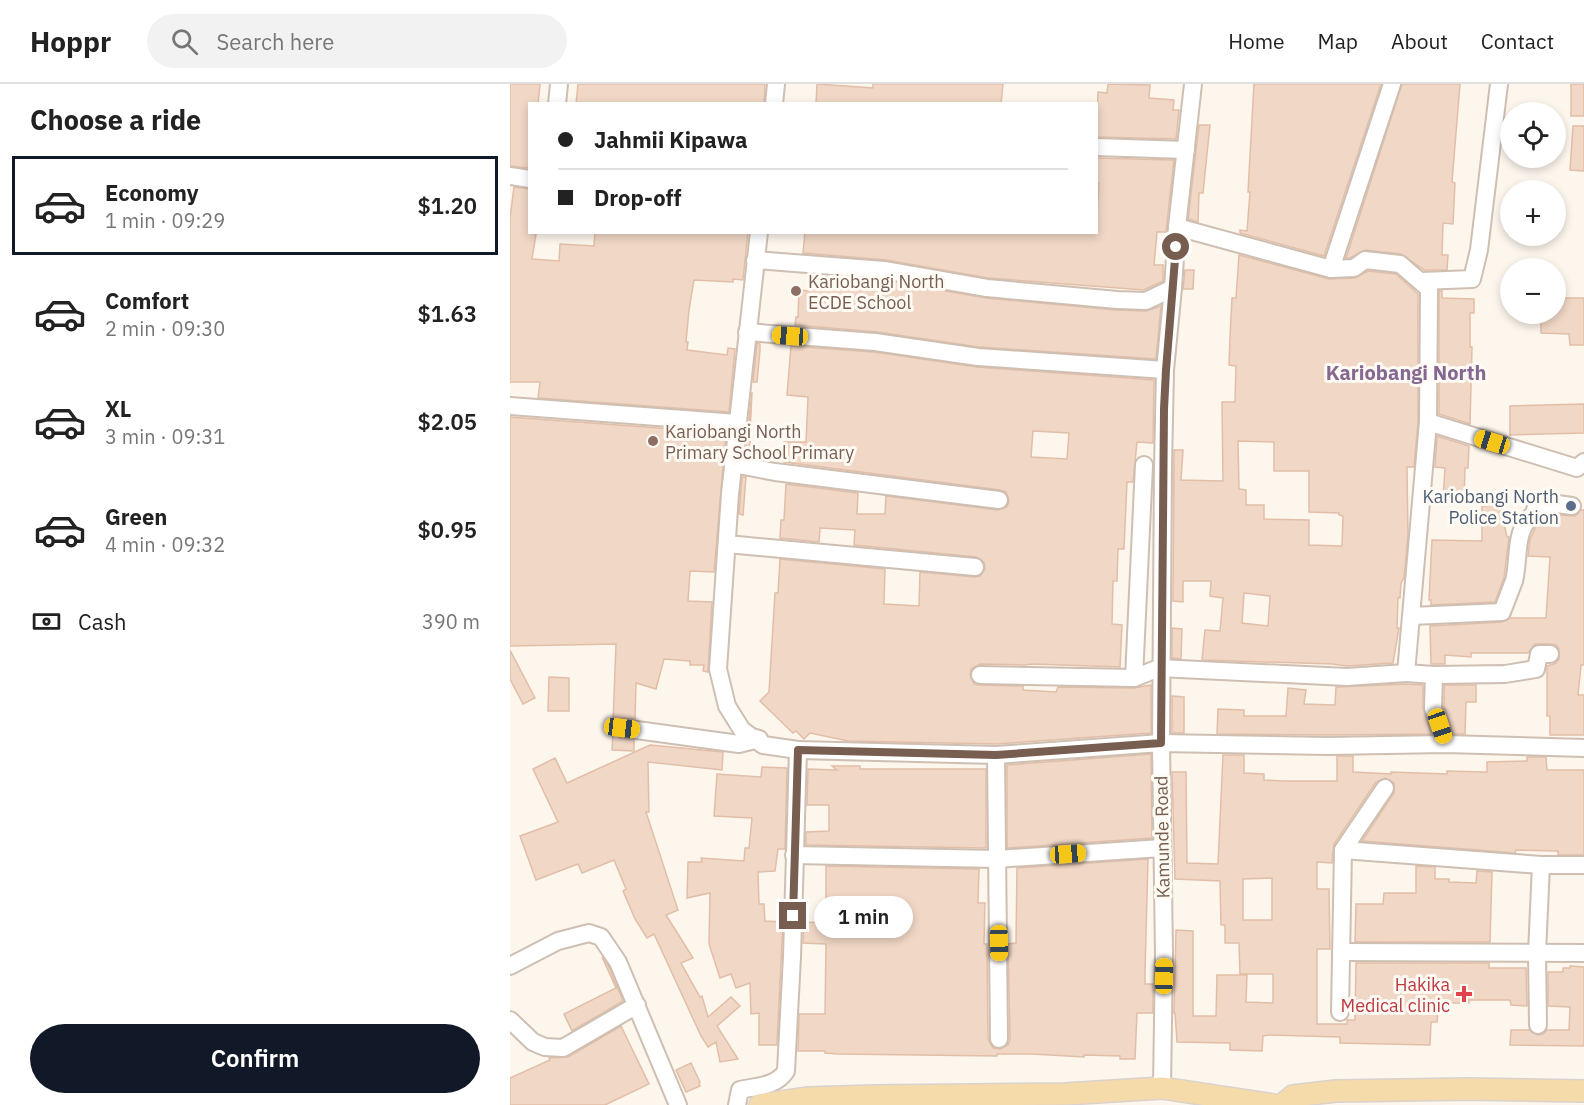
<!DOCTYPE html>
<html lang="en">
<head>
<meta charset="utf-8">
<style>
  body { margin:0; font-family:"IBM Plex Sans",sans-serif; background:#f2f2f2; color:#222; height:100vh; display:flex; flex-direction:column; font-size:22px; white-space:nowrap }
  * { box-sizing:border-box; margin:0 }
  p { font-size:20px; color:#767676 }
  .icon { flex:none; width:33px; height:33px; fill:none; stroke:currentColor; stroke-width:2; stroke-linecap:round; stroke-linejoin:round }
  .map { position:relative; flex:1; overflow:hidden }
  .details { display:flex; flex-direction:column; background:#fff; width:510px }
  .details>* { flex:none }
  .hud { position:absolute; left:18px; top:18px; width:570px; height:132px; border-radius:0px; box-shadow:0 3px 9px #0003; display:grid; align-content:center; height:132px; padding:0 30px; background:#fff }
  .buttons { position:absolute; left:990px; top:18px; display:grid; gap:12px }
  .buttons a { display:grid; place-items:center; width:66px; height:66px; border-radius:50%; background:#fff; box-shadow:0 3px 9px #0003; font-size:30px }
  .end { position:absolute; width:27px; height:27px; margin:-14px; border:8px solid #775e50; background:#fff; box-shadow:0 0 0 3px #fff }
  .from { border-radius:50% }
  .bubble { position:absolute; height:42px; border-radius:21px; background:#fff; box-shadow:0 3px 9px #0003; font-size:20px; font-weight:600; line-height:42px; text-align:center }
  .car { position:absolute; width:18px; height:36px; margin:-18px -9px; border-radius:8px; box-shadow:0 0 4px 2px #0007; background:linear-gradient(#f5c518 24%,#345 0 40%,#f5c518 0 76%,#345 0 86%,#f5c518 0) }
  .hud b { display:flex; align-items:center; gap:21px; height:57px; font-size:22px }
  .hud b+b { border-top:2px solid #e0e0e0 }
  .hud i { width:15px; height:15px; background:#222 }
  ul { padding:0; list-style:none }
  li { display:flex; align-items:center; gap:18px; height:99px; margin:0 12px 9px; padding:0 18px; border:3px solid transparent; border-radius:0px }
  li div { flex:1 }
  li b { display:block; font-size:22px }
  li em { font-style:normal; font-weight:600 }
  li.selected { border-color:#111827 }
  li>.icon { width:54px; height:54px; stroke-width:1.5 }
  h2 { padding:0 30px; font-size:27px; line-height:72px }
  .pay { display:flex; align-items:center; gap:15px; height:66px; padding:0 30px; font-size:22px }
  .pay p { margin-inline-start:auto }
  .primary-button { display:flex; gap:12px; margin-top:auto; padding:12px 30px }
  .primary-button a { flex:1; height:69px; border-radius:36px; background:#111827; color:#fff; font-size:24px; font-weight:600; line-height:69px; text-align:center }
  header { display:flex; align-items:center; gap:36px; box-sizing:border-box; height:84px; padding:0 30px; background:#fff; border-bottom:2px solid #e0e0e0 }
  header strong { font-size:28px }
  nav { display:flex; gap:33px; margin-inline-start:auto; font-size:21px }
  .search { width:420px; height:54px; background:#f2f2f2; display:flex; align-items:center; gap:15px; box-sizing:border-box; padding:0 21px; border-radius:33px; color:#767676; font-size:22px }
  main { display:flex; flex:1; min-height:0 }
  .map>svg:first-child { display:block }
</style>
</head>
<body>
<header>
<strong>Hoppr</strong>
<div class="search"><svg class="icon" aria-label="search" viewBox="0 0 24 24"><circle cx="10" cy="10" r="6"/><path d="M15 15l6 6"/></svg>Search here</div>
<nav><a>Home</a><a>Map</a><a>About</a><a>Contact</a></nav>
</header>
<main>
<section class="details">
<h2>Choose a ride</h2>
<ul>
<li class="selected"><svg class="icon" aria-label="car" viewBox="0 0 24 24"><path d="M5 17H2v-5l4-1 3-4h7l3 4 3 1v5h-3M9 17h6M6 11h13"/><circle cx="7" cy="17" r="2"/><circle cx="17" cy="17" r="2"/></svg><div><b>Economy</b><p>1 min · 09:29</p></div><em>$1.20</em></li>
<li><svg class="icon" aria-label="car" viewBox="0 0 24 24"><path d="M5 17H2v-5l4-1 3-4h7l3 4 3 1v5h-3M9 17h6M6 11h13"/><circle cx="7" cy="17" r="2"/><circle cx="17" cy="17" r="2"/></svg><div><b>Comfort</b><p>2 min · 09:30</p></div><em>$1.63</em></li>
<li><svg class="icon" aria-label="car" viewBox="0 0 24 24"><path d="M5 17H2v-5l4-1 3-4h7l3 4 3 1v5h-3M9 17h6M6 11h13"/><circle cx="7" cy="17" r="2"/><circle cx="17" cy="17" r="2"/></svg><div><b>XL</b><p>3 min · 09:31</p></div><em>$2.05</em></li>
<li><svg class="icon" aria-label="car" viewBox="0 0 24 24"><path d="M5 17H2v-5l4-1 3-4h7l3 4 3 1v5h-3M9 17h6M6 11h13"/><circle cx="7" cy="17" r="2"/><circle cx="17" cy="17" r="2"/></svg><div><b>Green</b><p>4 min · 09:32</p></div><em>$0.95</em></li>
</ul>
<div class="pay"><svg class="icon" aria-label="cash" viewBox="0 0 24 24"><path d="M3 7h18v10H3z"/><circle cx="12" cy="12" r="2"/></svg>Cash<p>390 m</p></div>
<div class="primary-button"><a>Confirm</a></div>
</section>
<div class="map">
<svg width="1074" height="1021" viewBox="0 0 1074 1021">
  <rect width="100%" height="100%" fill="#fcf6ed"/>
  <g fill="#f0d7c6" stroke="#e2bea7" stroke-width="1.5" fill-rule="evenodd">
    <polygon points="0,0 30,0 28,20 20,20 20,84 0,82"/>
    <polygon points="68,0 255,0 254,20 66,20"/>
    <polygon points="307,0 363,4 363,0 493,0 491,20 306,20"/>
    <polygon points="598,0 640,1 639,14 664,16 663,26 669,26 666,55 586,53 588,8 597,9"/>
    <polygon points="744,0 871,0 814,172 730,149 730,146 737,147 740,108 738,108"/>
    <polygon points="892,0 950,0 942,98 945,99 943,140 933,139 932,171 938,171 937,186 914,186 891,170 855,166 840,174 836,174"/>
    <rect x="1061" y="0" width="13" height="32"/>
    <polygon points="689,41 700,41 693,109 689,109 688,138 678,135"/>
    <polygon points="1063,42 1074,42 1074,87 1060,86"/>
    <polygon points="586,74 664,76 656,148 647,148 644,181 653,181 653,197 634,206 478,194 376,176 293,169 295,148 586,148 589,99 586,99"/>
    <polygon points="4,103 20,105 20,149 26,150 22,175 49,177 50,160 84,162 85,148 238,148 233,196 223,195 223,198 184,196 179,226 176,258 178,258 177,266 217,271 218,264 225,265 219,328 28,314 30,298 0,298 0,134"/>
    <path d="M729,171L819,195L845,194L858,187L886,190L908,210V338L904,383H897L898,451L894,494L891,499L890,514H888L887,544H889L883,579L837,582L822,580L692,576L695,546L710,547L713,514L700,512L701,497H673V518L663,517L664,366H673L671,396L713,397L712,318H725L726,282L719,281L720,254L722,214H726ZM728,357L764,358V387H799V428L829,429V431L833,432L832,462L799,461V436L754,435V421H736V406L729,405ZM734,509L760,512L758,542L732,539Z"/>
    <polygon points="675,186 684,186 683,205 673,205"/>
    <polygon points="300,191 373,196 476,214 606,226 636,227 651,222 646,275 469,263 367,248 285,241 286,233 288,233 289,206 299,207"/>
    <polygon points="929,207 932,207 932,214 964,215 964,229 960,229 960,263 962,263 960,340 929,330"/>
    <polygon points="1046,214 1074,214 1074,261 1060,261 1059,250 1031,249 1031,230 1046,230"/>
    <polygon points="247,259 250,260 250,266 247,298 243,298"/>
    <path d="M281,262L364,268L467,283L644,296L643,359L627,358L623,398H617L614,465H608L607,497H603L602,540L612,541L610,583L522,580L515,581L470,580L461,585L460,591L464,600L469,601L513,602V606L546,608L548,603L624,604L641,601V649L486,660L338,657L300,649L294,655L286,647L283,649L250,617L259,608L265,509H268L270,475L375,485L374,520L409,522L410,488L465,493L470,492L475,485L474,478L466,473L344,461L345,446L310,444L309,458L270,454L271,436H274L276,400L348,409L347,430H375L376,412L488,426L497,423L499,417L496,408L490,406L274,378V358H296L298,313L277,311ZM523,347L559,349L557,375L521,373Z"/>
    <polygon points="242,308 240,350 240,372 235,372"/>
    <polygon points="1074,320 1074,349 1000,351 1000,322"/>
    <polygon points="0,333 216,349 204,488 180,487 178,517 202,518 198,588 193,587 194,581 180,581 180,577 154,575 146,605 126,599 125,635 109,634 103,639 106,560 0,562"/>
    <polygon points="927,352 959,362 958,384 955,384 954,415 933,415 935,384 925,383"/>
    <polygon points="232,393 236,393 233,431 229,430"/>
    <polygon points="990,421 997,453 999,453 994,494 985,518 921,521 921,516 919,516 922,456 972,457 972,422"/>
    <polygon points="1071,426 1074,426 1074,581 1071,581 1068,611 1074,611 1074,651 1040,651 1040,632 1037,632 1037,582 1046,579 1049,575 1049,565 1046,561 1040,560 1025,560 1018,569 961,569 961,573 935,571 935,580 921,580 920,542 992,538 1000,534 1036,534 1040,473 1018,472 1020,455 1026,443 1033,435 1048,431 1065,432"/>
    <polygon points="662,544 672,545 671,575 662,574"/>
    <polygon points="0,566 25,614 13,620 0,595"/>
    <polygon points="39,593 59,594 59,627 38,627"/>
    <polygon points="896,600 913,601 913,624 921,650 818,651 707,650 708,625 734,626 734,632 776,632 778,604 796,606 794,620 825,621 826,603"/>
    <polygon points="934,601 966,601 966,618 956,618 955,650 943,650 934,622"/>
    <polygon points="662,612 674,613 674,649 662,649"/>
    <polygon points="103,649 110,654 124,656 124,667 102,666"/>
    <polygon points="140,661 213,668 212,686 138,678 139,728 136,728 168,826 156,831 183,874 171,879 190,913 192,912 198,933 221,913 230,922 207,942 228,975 210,978 206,958 198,963 191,952 144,850 137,854 125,835 113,807 116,805 104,776 72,789 68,780 26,796 10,752 48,738 23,685 45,674 57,699"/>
    <polygon points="641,670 642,754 497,764 497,681"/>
    <path d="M713,671H734V689L754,690V696L773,697H827V672H843V688L881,690V688L937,690V687L973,688H977V678L1017,677V673H1036L1037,686H1074V771H1048V767L1006,766L1005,769L852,757L884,709V699L875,694L866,698L824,760L822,779L807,778V805H819L820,865H807V940H837V936H845L846,879H979V884H1016L1017,922L1001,921L1000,916H959V919H929L927,938H921L920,961L830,959V953L759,951L753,952L752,967L720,966V959L667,958L665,929H664L666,846L683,847V932H706L707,891H737L736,918L763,919V890H730L729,859H715V841H711L710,797L665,795L662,688H676L677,779L708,780ZM762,794V836H733V795Z"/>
    <polygon points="322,682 350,682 350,685 476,685 476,764 296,761 296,748 319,747 319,721 297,721 298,685 327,686"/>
    <polygon points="252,683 277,684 275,765 268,765 265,787 248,788 249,820 254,820 255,837 273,838 267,961 249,961 249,929 241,930 240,899 226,904 221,890 210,894 199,860 200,809 177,814 178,778 192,778 191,774 234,777 235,764 239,764 242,734 204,732 207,690 251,693"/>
    <polygon points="638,775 635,887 635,900 643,900 643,929 627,929 625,975 610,975 610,972 574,971 574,973 522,970 487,970 487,972 328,970 315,969 315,967 288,967 289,930 315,930 316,860 293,859 294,838 316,839 316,782 469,785 468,819 475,819 474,860 477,860 478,955 483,964 490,965 498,961 500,955 498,860 506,859 507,784"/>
    <polygon points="906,782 925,783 925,795 939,795 939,798 966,799 967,787 982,788 980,858 845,858 846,820 873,820 874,809 906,809"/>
    <polygon points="92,873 99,883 113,917 62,947 54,930 106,904"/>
    <polygon points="1060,882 1074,883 1074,962 1000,961 1001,946 1019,946 1028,951 1033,950 1037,946 1059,946 1060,923 1038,922 1038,888 1053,888 1053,884 1060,884"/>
    <polygon points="111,942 139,1000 95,1021 0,1021 0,994 40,976 39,974 58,973"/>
    <polygon points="181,979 190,998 189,999 190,1002 176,1008 166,986"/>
  </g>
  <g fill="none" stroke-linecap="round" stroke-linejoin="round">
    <defs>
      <g id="minor">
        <polyline points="47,20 49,0"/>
        <polyline points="264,20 266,0"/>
        <polyline points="586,63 676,66"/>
        <polyline points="0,92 20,95"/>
        <polyline points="667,143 821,185 844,184 855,176 890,180 919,205 918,338 896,589 924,591 923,624 936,660"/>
        <polyline points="245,176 374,186 477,204 607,216 636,217 663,204"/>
        <polyline points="821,185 882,0"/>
        <polyline points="912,197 962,195 969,166 989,0"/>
        <polyline points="237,248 365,258 468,273 655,286"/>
        <polyline points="0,322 227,339"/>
        <polyline points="918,338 1067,384 1074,378"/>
        <polyline points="223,380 265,388 489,416"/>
        <polyline points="217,460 465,483"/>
        <path d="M901,532L992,528C996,518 1000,507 1004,497C1010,474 1003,446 1024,430L1025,426L1047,420L1062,422"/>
        <polyline points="470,591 624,594 649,584 837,593 896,589"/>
        <polyline points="924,591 995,590 1026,585 1029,570 1040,570"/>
        <polyline points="624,594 634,381"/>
        <polyline points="112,644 229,660 249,655 246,654"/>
        <polyline points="288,666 486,671 651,659 818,662 936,660 1074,664"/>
        <polyline points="486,671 489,955"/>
        <polyline points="833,766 1031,781 1074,781"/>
        <polyline points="284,771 487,775 652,764"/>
        <polyline points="831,868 1074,869"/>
        <polyline points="0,882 48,857 79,849 91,853 108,878 168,1021"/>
        <polyline points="830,928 833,766 875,704"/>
        <polyline points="0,936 23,958 35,963 53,964 127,921"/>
        <polyline points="1028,941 1027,869 1031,781"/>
        <polyline points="652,1004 654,870 651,659 653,383 655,286 663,204 667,143 683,0"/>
        <path d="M227,1021L230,1006C246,1002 266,1003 276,987L282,873L288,666L253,661L232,646L217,622L208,585L220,410L249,148"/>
      </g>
      <g id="major">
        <polyline points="250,1021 297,1014 365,1012 555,1010 652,1004 764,1021"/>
        <polyline points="772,1021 783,1012 826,1007 959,1005 1074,1007"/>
      </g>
    </defs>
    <use href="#minor" stroke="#cebfb2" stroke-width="20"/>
    <use href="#major" stroke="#d9d2ce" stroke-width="24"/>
    <use href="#minor" stroke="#fff" stroke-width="16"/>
    <use href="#major" stroke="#f6dbaa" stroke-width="21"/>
  </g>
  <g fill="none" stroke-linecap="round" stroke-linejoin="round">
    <polyline stroke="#775e50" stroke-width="8" points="283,832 288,666 486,671 651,659 654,325 656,286 666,163"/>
  </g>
  <g fill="#8d6e63" stroke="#fefaf4" stroke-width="2">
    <circle cx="286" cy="207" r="6"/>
    <circle cx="143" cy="357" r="6"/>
  </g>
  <circle fill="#5c6f8a" stroke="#fefaf4" stroke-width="2" cx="1061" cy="422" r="6"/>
  <path fill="#e0444e" stroke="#fefaf4" stroke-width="2" d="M951 901h6v6h6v6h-6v6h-6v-6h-6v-6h6z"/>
  <g text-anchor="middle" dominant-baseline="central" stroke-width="6" stroke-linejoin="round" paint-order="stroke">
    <g font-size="18" fill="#785e54" stroke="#fefaf4" text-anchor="start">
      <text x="298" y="197">Kariobangi North<tspan x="298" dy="21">ECDE School</tspan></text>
      <text x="155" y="347">Kariobangi North<tspan x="155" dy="21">Primary School Primary</tspan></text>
    </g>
    <g font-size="18" fill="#4e5e75" stroke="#fefaf4" text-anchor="end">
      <text x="1049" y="412">Kariobangi North<tspan x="1049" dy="21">Police Station</tspan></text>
    </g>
    <g font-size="18" fill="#775e50" stroke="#fefaf4">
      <text transform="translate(652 753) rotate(-91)">Kamunde Road</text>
    </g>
    <g font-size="18" fill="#be3a42" stroke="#fefaf4" text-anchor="end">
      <text x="940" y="900">Hakika<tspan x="940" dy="21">Medical clinic</tspan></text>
    </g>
    <g font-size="20" font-weight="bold" fill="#856892" stroke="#fefaf4">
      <text x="896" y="288">Kariobangi North</text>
    </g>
  </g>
</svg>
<div class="buttons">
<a><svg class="icon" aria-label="locate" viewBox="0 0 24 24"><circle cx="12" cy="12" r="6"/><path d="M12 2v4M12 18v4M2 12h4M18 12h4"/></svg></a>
<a>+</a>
<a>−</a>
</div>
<i class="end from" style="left:666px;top:163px"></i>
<i class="end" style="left:283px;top:832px"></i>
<div class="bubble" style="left:304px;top:812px;width:99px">1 min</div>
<i class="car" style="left:280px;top:252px;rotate:274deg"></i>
<i class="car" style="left:982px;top:358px;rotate:287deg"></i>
<i class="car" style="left:930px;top:642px;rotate:161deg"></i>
<i class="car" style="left:112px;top:644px;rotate:97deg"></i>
<i class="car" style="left:558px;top:770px;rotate:86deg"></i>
<i class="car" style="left:489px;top:859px;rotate:179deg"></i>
<i class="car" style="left:654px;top:892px;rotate:1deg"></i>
<div class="hud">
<b><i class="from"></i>Jahmii Kipawa</b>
<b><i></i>Drop-off</b>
</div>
</div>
</main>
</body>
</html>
